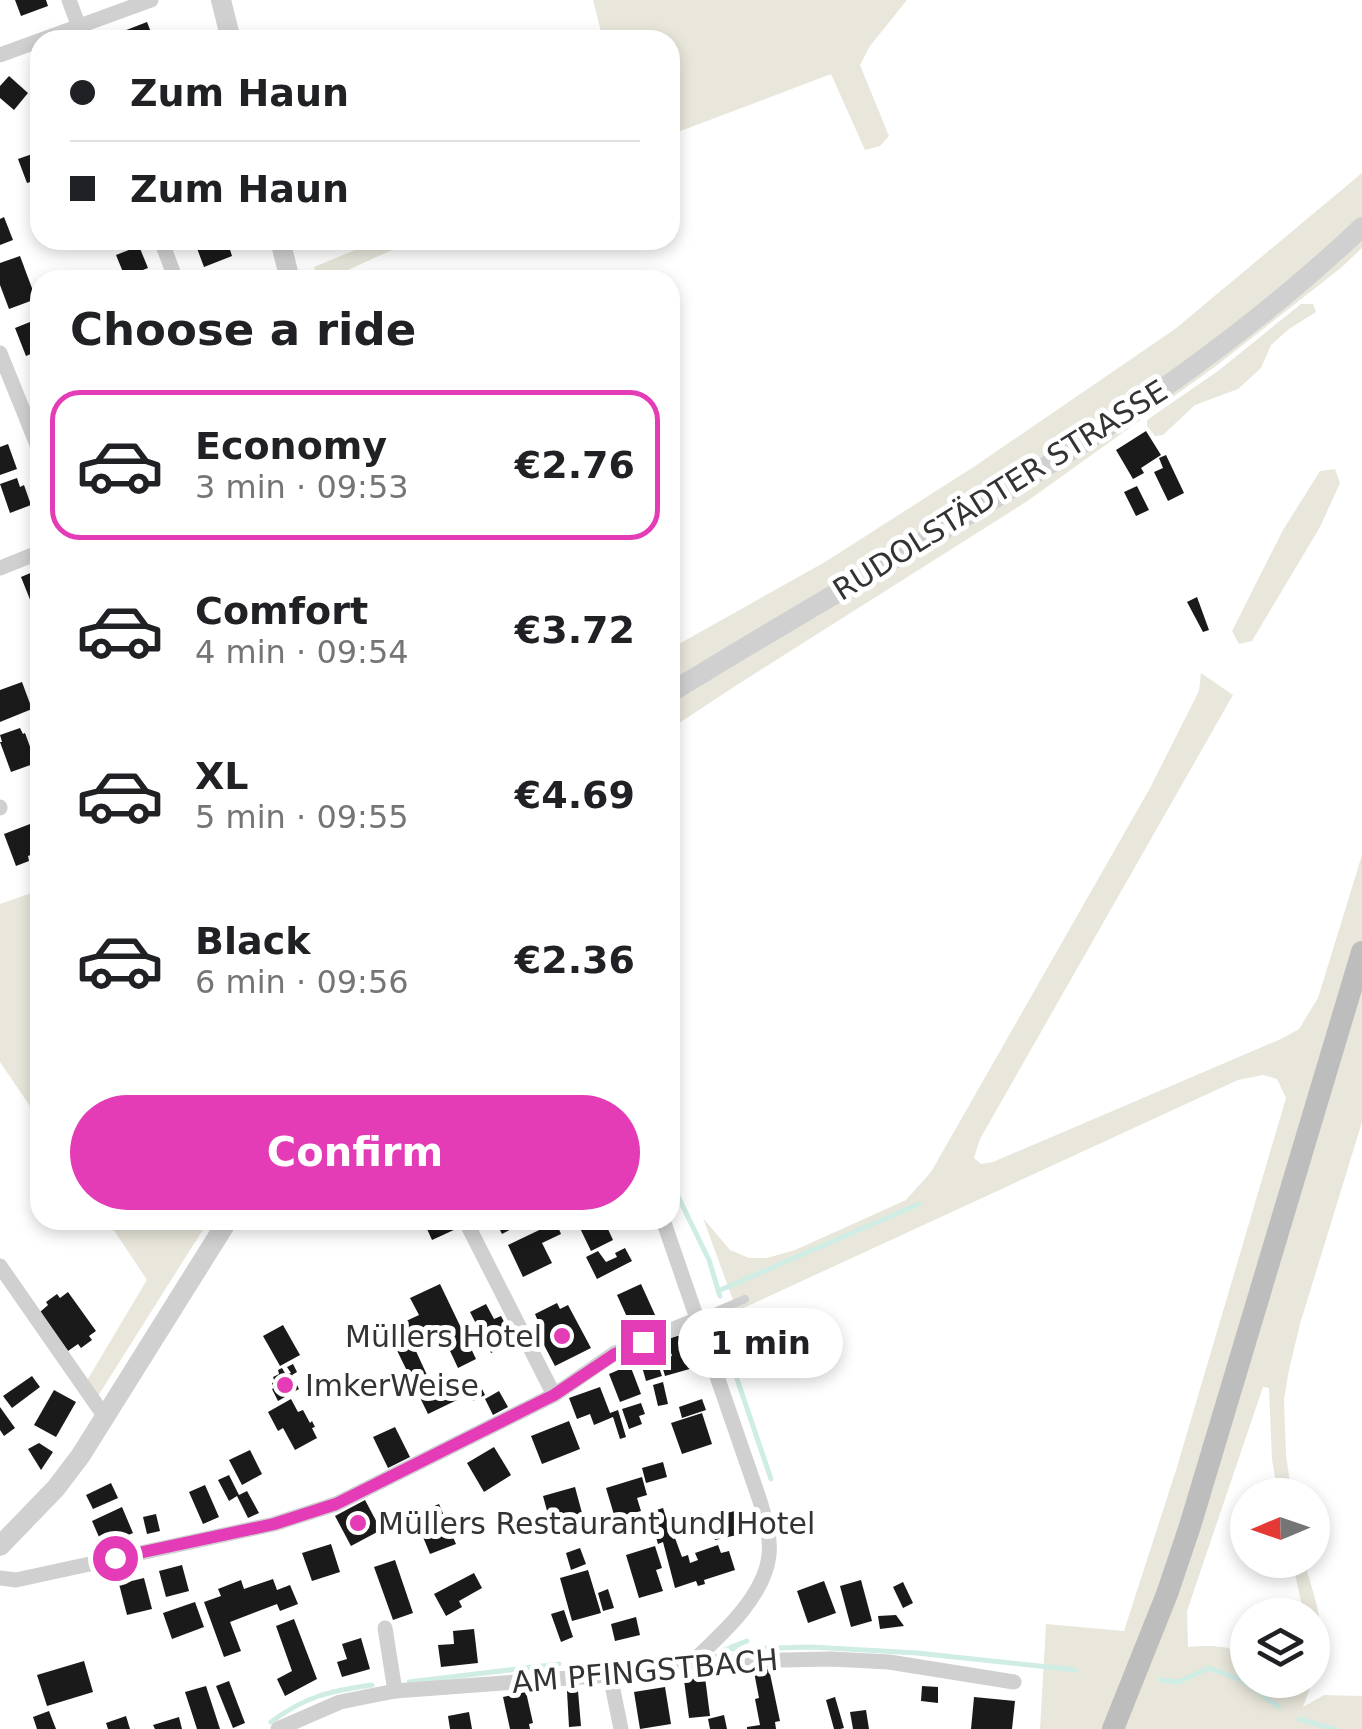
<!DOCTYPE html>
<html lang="en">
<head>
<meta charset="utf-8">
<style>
  body { margin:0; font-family:"DejaVu Sans",sans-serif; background:#f2f2f2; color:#202124; height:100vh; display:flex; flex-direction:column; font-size:38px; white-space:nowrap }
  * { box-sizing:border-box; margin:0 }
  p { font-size:32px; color:#757577 }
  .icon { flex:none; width:55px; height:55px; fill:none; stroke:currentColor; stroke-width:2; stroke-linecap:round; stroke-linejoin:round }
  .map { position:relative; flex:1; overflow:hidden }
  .details { position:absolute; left:30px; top:270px; width:650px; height:960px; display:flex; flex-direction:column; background:#fff; border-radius:30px; box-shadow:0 5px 15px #0003 }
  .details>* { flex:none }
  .guide { position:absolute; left:30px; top:30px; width:650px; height:220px; border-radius:30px; box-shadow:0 5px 15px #0003; display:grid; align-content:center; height:220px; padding:0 40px; background:#fff }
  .needle { width:65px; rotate:268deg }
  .buttons { position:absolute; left:1230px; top:1478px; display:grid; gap:20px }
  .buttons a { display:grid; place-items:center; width:100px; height:100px; border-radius:50%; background:#fff; box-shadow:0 5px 15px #0003; font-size:50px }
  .end { position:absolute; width:45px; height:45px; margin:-22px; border:12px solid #e43bb7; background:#fff; box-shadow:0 0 0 5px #fff }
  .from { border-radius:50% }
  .bubble { position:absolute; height:70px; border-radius:35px; background:#fff; box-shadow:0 5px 15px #0003; font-size:32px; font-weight:800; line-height:70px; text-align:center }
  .guide b { display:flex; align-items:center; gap:35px; height:95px; font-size:38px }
  .guide b+b { border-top:2px solid #e0e0e0 }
  .guide i { width:25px; height:25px; background:#202124 }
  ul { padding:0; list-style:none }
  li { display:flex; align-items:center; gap:30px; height:150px; margin:0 20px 15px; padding:0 20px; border:5px solid transparent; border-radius:30px }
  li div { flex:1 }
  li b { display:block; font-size:38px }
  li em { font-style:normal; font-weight:800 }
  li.active { border-color:#e43bb7 }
  li>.icon { width:90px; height:90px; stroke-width:1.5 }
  h2 { padding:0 40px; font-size:45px; line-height:120px }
  .cta { display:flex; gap:20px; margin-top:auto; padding:20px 40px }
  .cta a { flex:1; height:115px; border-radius:60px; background:#e43bb7; color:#fff; font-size:40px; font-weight:800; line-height:115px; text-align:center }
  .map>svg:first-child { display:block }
</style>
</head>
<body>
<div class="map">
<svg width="1362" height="1729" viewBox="0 0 1362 1729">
  <rect width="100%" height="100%" fill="#fff"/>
  <g fill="#e9e7db">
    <polygon points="593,0 907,0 870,46 860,65 889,136 880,146 865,150 831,74 670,135 670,40 603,40"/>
    <polygon points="1362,173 1362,248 1342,267 1216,366 1026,502 740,683 670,729 670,649 825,562 975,466 1175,329"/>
    <polygon points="379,240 414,240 326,280 317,280 314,267"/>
    <polygon points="1301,304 1313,304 1316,312 1289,329 1271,345 1261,368 1238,389 1195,405 1163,435 1155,436 1147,426 1147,420 1218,371"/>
    <polygon points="1335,469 1340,483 1320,527 1252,641 1239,644 1232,631 1283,530 1320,471"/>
    <path d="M1201,673L1233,695L980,1139L974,1158L981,1164L993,1162L1281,1039L1299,1029L1318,998L1362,855V1122L1300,1324L1289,1370L1284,1399L1286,1455L1292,1495H1278L1272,1459L1269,1388L1263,1387L1187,1611L1188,1647C1211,1645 1227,1645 1247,1655L1248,1680H1277L1292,1695L1298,1680H1312V1615H1304L1292,1560H1304C1309,1580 1317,1601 1320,1622C1324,1652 1313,1680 1303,1707L1324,1695L1362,1696V1729H1040L1046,1624L1124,1631L1177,1467L1286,1098L1277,1079L1263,1075L1238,1080L737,1311L703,1218L730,1250L749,1258H767L795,1250L906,1200L931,1172L1150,788L1199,691Z"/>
    <polygon points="40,890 40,1121 0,1062 0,904"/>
    <polygon points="107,1220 209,1220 98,1396 86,1382 147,1280"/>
  </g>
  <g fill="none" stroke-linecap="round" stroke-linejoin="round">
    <g stroke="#cfede5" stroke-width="5">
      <polyline points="670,1180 709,1260 720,1296"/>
      <polyline points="718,1291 919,1204"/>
      <polyline points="722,1319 736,1376 771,1479"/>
      <polyline points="731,1647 747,1641"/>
      <polyline points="725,1649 811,1647 917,1653 1076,1670"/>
      <polyline points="1160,1680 1178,1682 1209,1668 1241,1680 1279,1707"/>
      <polyline points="409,1682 559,1664"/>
      <polyline points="1299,1719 1334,1729"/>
      <path d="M271,1722C306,1696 330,1691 372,1685"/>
    </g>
  </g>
  <g fill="#1a1a1a">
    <polygon points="15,0 46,0 48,6 21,16"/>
    <polygon points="147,22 154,40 118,40 116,34"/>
    <polygon points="9,76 28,93 14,110 0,98 0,86"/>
    <polygon points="38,152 40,179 27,183 18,159"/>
    <polygon points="4,217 13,240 0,245 0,219"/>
    <polygon points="202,240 227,240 232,256 204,267 195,243"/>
    <polygon points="139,246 148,268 125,277 116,255"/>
    <polygon points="20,256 36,299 9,309 0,285 0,263"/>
    <polygon points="40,318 40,350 26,356 15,328"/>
    <polygon points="1146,431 1161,455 1141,468 1144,473 1133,479 1116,450"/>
    <polygon points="8,444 17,469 0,475 0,447"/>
    <polygon points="1166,455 1184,493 1168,501 1154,472 1163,468 1159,458"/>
    <polygon points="17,478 20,487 24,485 31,505 10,513 0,484"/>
    <polygon points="1137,486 1149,510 1136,516 1124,492"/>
    <polygon points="40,569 40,604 33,607 21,577"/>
    <polygon points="1197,597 1209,630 1203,632 1187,602"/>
    <polygon points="22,682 32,709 0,722 0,690"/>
    <polygon points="20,728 23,734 25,733 36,763 11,772 0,742 2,742 0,735"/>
    <polygon points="30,824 40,851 28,856 29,861 16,866 4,834"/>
    <polygon points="423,1220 451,1220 456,1229 432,1240"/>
    <polygon points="495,1220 528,1220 502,1234"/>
    <polygon points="576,1220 600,1220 604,1228 607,1227 613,1240 591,1251"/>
    <polygon points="556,1222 561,1234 542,1243 552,1263 523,1277 508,1245"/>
    <polygon points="625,1248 632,1261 597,1279 586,1257 598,1251 606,1262 617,1257 615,1253"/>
    <polygon points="440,1284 476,1359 458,1368 443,1336 415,1349 432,1386 446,1379 457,1400 428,1414 387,1330 419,1315 410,1298"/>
    <polygon points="641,1284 656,1317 632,1328 617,1295"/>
    <polygon points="68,1292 96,1331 89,1336 92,1340 81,1348 78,1344 68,1351 40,1312 48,1305 46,1302 57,1294 60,1298"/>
    <polygon points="557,1303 560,1309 568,1305 591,1348 555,1366 533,1324 538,1321 535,1314"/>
    <polygon points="486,1304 494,1319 501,1316 514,1341 491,1353 470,1312"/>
    <polygon points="283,1325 300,1355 280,1366 263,1336"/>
    <polygon points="691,1332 700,1366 665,1376 660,1359 672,1356 667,1339"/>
    <polygon points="651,1345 662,1376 646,1381 637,1349"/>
    <polygon points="293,1364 297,1372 292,1375 299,1389 278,1401 272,1389 274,1388 272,1383 275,1382 273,1377 279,1374 278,1370 282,1368 286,1375 291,1373 287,1367"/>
    <polygon points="630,1365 641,1394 620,1402 609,1374"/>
    <polygon points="32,1376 40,1387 12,1408 3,1396"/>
    <polygon points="478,1381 485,1395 473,1401 466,1387"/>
    <polygon points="663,1382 668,1404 658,1406 653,1385"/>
    <polygon points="600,1387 610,1413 618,1410 626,1437 620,1439 613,1417 594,1425 590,1414 577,1419 569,1398"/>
    <polygon points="54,1390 76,1402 56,1437 34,1425"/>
    <polygon points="499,1391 508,1407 493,1415 485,1399"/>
    <polygon points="291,1399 298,1412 303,1410 310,1423 312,1421 315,1427 312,1428 317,1438 295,1450 283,1428 278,1431 268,1412"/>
    <polygon points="702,1399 706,1410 682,1418 679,1407"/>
    <polygon points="641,1403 645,1414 639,1416 642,1424 629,1429 622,1409"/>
    <polygon points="0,1407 15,1428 4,1436 0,1430"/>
    <polygon points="702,1413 712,1444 682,1454 671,1423"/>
    <polygon points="569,1421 580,1449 542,1464 531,1436"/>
    <polygon points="395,1427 410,1457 388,1468 373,1437"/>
    <polygon points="39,1443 53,1452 41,1470 28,1449"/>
    <polygon points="494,1447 511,1475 484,1492 467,1463"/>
    <polygon points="250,1450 262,1474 242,1485 229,1460"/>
    <polygon points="663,1462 667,1477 646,1483 642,1468"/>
    <polygon points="229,1475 239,1495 247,1491 259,1513 248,1518 237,1496 229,1501 218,1480"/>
    <polygon points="642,1477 647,1495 637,1498 641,1511 615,1518 606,1488"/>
    <polygon points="111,1483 118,1498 93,1509 86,1495"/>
    <polygon points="205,1485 219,1517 203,1524 189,1492"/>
    <polygon points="575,1487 582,1513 550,1522 543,1496"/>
    <polygon points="365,1500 381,1530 351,1546 335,1516"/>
    <polygon points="439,1504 456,1544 430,1554 421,1532 409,1537 402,1520"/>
    <polygon points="122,1507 133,1533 103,1546 92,1521"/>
    <polygon points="663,1508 673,1539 675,1538 682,1557 688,1555 690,1563 698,1560 695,1553 718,1545 721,1553 729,1551 735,1570 704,1580 705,1584 698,1586 696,1581 675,1588 663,1542 658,1544 652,1523 657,1522 653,1511"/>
    <polygon points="735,1511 741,1534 715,1540 710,1517"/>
    <polygon points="156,1514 160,1531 147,1534 143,1517"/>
    <polygon points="331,1544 340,1572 312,1581 302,1553"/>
    <polygon points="655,1546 662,1568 656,1570 663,1591 639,1598 626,1555"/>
    <polygon points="580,1548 586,1564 571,1570 566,1553"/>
    <polygon points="395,1560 413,1613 393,1620 374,1567"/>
    <polygon points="182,1565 189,1591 166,1597 159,1571"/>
    <polygon points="588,1570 601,1613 572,1621 560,1578"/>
    <polygon points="474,1573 482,1588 459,1601 462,1607 446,1616 434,1594"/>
    <polygon points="144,1578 152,1609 127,1615 119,1584"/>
    <polygon points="273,1579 277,1590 290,1585 298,1604 280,1611 277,1604 230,1622 241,1651 224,1657 204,1602 221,1596 218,1589 241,1580 244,1589"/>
    <polygon points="861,1580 872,1621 851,1627 840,1586"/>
    <polygon points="824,1581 836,1613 808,1623 797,1591"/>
    <polygon points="903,1582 913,1603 903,1608 893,1587"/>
    <polygon points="608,1589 614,1608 603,1611 598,1593"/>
    <polygon points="195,1602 204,1627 172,1639 163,1613"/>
    <polygon points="564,1610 573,1637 561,1642 551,1614"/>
    <polygon points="896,1615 904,1626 880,1629 878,1616"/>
    <polygon points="636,1617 640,1635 615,1641 611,1624"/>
    <polygon points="294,1619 317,1679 285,1696 277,1679 292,1671 276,1626"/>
    <polygon points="474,1629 478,1663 441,1667 438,1645 454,1644 453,1631"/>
    <polygon points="361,1638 370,1669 342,1677 337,1662 347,1659 342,1644"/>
    <polygon points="84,1661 93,1692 47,1706 37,1675"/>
    <polygon points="769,1669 780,1721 775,1722 776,1729 747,1729 747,1727 760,1725 755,1699 759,1698 754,1672"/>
    <polygon points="705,1677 710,1716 689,1718 684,1680"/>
    <polygon points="229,1681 245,1723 233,1728 216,1686"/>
    <polygon points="206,1686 220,1729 197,1729 185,1692"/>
    <polygon points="922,1686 938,1687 938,1703 921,1701"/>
    <polygon points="665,1687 671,1724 640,1729 634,1692"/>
    <polygon points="567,1691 578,1691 581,1726 569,1727"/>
    <polygon points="526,1692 533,1723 529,1724 530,1729 510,1729 503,1697"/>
    <polygon points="835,1697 844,1728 840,1729 834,1729 826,1700"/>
    <polygon points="974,1697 1015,1701 1012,1729 971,1729"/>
    <polygon points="866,1710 869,1729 853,1729 850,1712"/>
    <polygon points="49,1711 56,1729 37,1729 33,1717"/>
    <polygon points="469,1712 472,1729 450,1729 448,1716"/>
    <polygon points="724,1715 727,1729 710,1729 708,1719"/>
    <polygon points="126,1716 130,1729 108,1729 106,1723"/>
    <polygon points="179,1717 182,1729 155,1729 153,1725"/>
  </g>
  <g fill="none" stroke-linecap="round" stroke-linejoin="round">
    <g stroke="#d0d0d0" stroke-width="8">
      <polyline points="38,203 40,202"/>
      <polyline points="698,1319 745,1299"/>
    </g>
    <g stroke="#d0d0d0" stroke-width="15">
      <polyline points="69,0 84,40"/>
      <polyline points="0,55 151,0"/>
      <polyline points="161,240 176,280"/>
      <polyline points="0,353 40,452"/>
      <polyline points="0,568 40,552"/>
      <polyline points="0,807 0,808"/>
      <polyline points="465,1220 554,1395"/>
      <path d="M663,1220L760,1501C765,1518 771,1537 769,1555C765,1596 721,1635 692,1662"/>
      <polyline points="0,1266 105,1417"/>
      <polyline points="0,1578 16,1580 274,1524 336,1504 554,1395 615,1353 698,1319"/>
      <polyline points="385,1628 395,1691"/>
      <polyline points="610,1675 621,1729"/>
      <polyline points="278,1729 340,1702 395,1691 610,1675 657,1669 692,1662 831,1659 889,1662 1014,1682"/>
    </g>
    <g stroke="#d0d0d0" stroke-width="20">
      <polyline points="221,0 231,40"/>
      <polyline points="280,240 290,280"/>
      <path d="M670,693C906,547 1159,420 1362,227"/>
      <polyline points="0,1546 56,1488 81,1455 228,1220"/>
    </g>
    <polyline stroke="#bdbdbd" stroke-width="22" points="1113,1729 1167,1594 1190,1526 1362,952"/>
  </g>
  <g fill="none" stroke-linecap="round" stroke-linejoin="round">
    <polyline stroke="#e43bb7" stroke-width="12" points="115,1558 274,1524 336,1504 554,1395 615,1354 643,1342"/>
  </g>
  <g fill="#e43bb7" stroke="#fff" stroke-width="4">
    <circle cx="562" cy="1336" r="10"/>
    <circle cx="285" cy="1385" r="10"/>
    <circle cx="358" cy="1523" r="10"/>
  </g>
  <g text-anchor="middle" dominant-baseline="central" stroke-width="10" stroke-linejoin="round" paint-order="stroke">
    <g font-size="30" fill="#333" stroke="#fff">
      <text transform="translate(1000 490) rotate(-32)">RUDOLSTÄDTER STRASSE</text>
      <text transform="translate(645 1671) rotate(-5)">AM PFINGSTBACH</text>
    </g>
    <g font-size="30" fill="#333" stroke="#fff" text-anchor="start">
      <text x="542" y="1336" text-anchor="end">Müllers Hotel</text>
      <text x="305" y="1385">ImkerWeise</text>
      <text x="378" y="1523">Müllers Restaurant und Hotel</text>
    </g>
  </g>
</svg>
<div class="buttons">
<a><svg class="needle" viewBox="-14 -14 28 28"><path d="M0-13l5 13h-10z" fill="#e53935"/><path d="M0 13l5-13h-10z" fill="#757577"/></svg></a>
<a><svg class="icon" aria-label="layers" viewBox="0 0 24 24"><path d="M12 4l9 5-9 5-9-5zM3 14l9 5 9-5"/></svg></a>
</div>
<i class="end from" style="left:115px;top:1558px"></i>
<i class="end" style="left:643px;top:1342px"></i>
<div class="bubble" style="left:678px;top:1308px;width:165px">1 min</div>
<div class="guide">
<b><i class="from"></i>Zum Haun</b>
<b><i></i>Zum Haun</b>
</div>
<section class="details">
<h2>Choose a ride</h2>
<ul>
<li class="active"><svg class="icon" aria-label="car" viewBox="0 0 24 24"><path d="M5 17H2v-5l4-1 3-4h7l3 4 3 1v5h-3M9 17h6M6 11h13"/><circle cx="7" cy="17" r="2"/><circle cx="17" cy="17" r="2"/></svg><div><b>Economy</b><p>3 min · 09:53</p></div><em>€2.76</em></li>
<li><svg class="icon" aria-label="car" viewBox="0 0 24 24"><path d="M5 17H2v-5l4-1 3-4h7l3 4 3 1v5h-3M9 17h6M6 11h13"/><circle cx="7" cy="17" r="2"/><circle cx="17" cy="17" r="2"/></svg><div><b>Comfort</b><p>4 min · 09:54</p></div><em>€3.72</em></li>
<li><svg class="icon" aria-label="car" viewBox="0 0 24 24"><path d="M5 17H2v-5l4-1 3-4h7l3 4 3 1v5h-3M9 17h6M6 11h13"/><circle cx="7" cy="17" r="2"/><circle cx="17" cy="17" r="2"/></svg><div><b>XL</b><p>5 min · 09:55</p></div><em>€4.69</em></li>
<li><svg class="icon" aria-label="car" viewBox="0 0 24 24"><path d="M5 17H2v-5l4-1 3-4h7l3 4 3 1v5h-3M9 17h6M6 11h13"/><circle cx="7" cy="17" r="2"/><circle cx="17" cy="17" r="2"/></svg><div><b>Black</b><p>6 min · 09:56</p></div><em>€2.36</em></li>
</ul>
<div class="cta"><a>Confirm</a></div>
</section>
</div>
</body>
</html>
